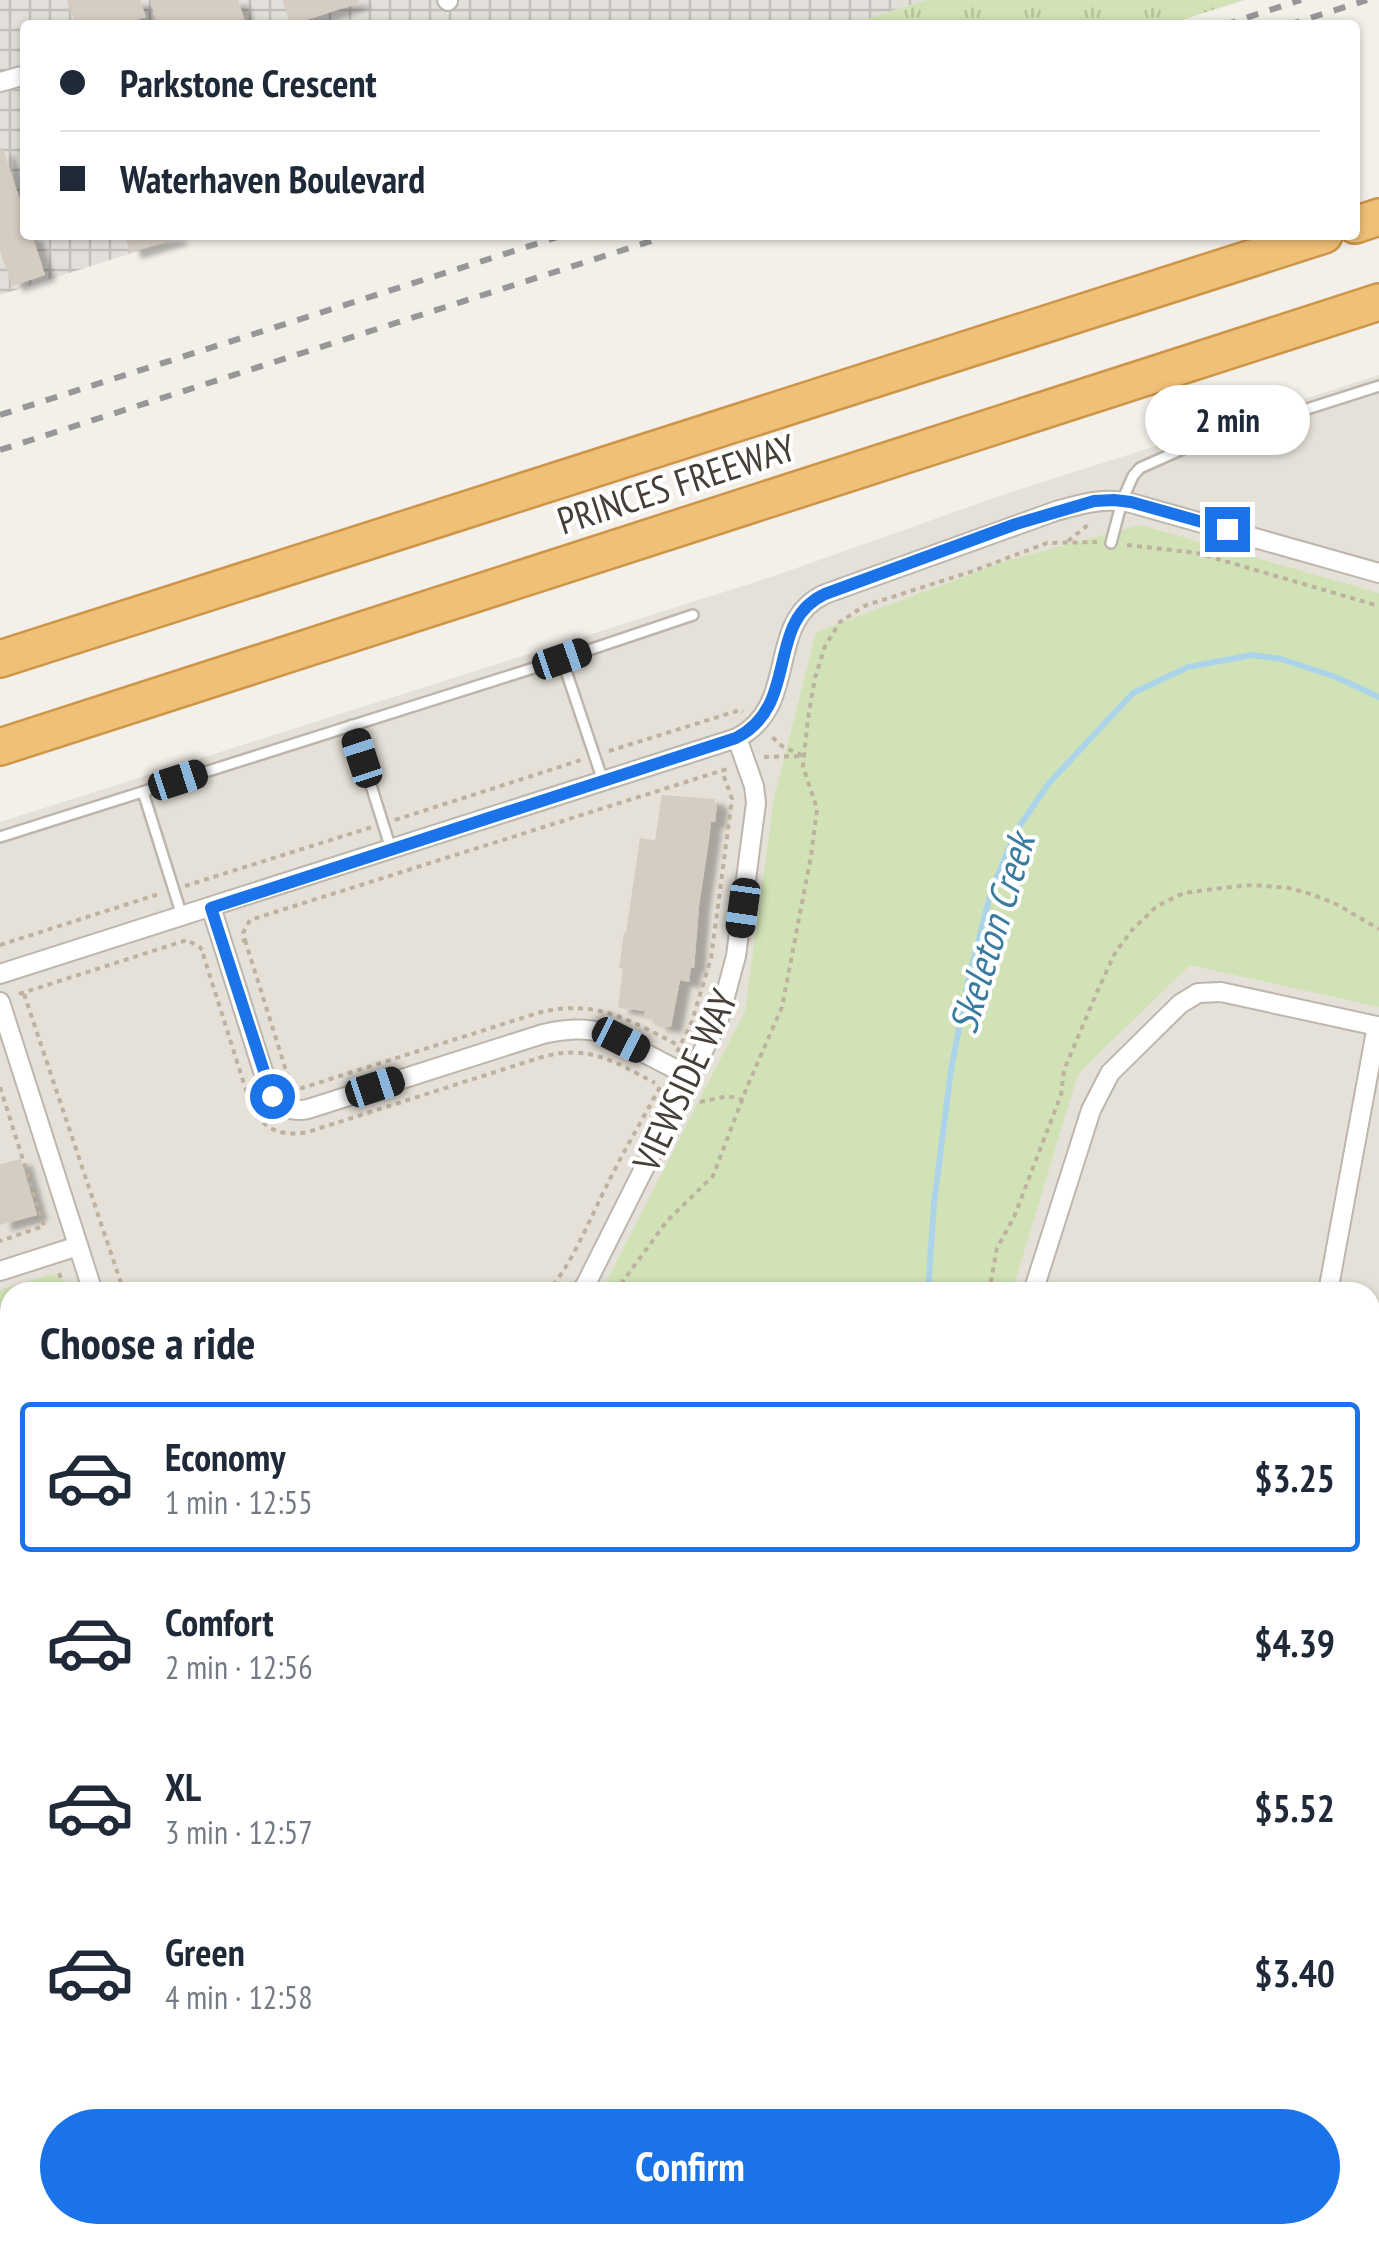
<!DOCTYPE html>
<html lang="en">
<head>
<meta charset="utf-8">
<style>
  body { margin:0; font-family:"PT Sans Narrow",sans-serif; background:#f2f2f3; color:#1f2937; height:100vh; display:flex; flex-direction:column; font-size:38px; white-space:nowrap }
  * { box-sizing:border-box; margin:0 }
  p { font-size:32px; color:#747a83 }
  .icon { flex:none; width:55px; height:55px; fill:none; stroke:currentColor; stroke-width:2; stroke-linecap:round; stroke-linejoin:round }
  .map { position:relative; flex:1; overflow:hidden }
  .panel { position:absolute; left:0px; top:1282px; width:1380px; height:962px; display:flex; flex-direction:column; background:#fff; border-radius:30px 30px 0 0; box-shadow:0 2px 8px #0004 }
  .panel>* { flex:none }
  .guide { position:absolute; left:20px; top:20px; width:1340px; height:220px; border-radius:10px; box-shadow:0 2px 8px #0004; display:grid; align-content:center; height:220px; padding:0 40px; background:#fff }
  .end { position:absolute; width:45px; height:45px; margin:-22px; border:12px solid #1a73e8; background:#fff; box-shadow:0 0 0 5px #fff }
  .from { border-radius:50% }
  .bubble { position:absolute; height:70px; border-radius:35px; background:#fff; box-shadow:0 2px 8px #0004; font-size:32px; font-weight:800; line-height:70px; text-align:center }
  .car { position:absolute; width:30px; height:60px; margin:-30px -15px; border-radius:12px; box-shadow:0 0 8px 2px #0007; background:linear-gradient(#222 24%,#8ab4d8 0 40%,#222 0 76%,#8ab4d8 0 86%,#222 0) }
  .guide b { display:flex; align-items:center; gap:35px; height:95px; font-size:38px }
  .guide b+b { border-top:2px solid #e0e1e3 }
  .guide i { width:25px; height:25px; background:#1f2937 }
  ul { padding:0; list-style:none }
  li { display:flex; align-items:center; gap:30px; height:150px; margin:0 20px 15px; padding:0 20px; border:5px solid transparent; border-radius:10px }
  li div { flex:1 }
  li b { display:block; font-size:38px }
  li em { font-style:normal; font-weight:800 }
  li.on { border-color:#1a73e8 }
  li>.icon { width:90px; height:90px; stroke-width:1.5 }
  h2 { padding:0 40px; font-size:45px; line-height:120px }
  .action { display:flex; gap:20px; margin-top:auto; padding:20px 40px }
  .action a { flex:1; height:115px; border-radius:60px; background:#1a73e8; color:#fff; font-size:40px; font-weight:800; line-height:115px; text-align:center }
  .map>svg:first-child { display:block }
</style>
</head>
<body>
<div class="map">
<svg width="1379" height="2243" viewBox="0 0 1379 2243">
  <defs>
    <pattern id="industrial-grid" width="8" height="8" patternUnits="userSpaceOnUse" patternTransform="scale(2.5)"><rect width="8" height="8" fill="#e2deda"/><path d="M0 4h8M4 0v8" fill="none" stroke="#c3c0bc"/></pattern>
    <pattern id="grass-tufts" width="24" height="20" patternUnits="userSpaceOnUse" patternTransform="scale(2.5)"><rect width="24" height="20" fill="#d1e3b6"/><path d="M3 7l-1-3M5 7V3M7 7l1-3M15 17l-1-3M17 17v-4M19 17l1-3" fill="none" stroke="#b5c49d"/></pattern>
    <pattern id="water-ripples" width="26" height="14" patternUnits="userSpaceOnUse" patternTransform="scale(2.5)"><rect width="26" height="14" fill="#acd4e9"/><path d="M2 4q2-2 4 0t4 0M15 11q2-2 4 0t4 0" fill="none" stroke="#8eadbe"/></pattern>
    <filter id="shadow"><feDropShadow dx="11" dy="6" stdDeviation="2.5" flood-color="#0004"/></filter>
  </defs>
  <rect width="100%" height="100%" fill="#f3efe9"/>
  <polygon fill="#e6e1d8" points="1379,375 1379,2243 159,2243 160,2235 1370,2235 1370,1292 10,1292 10,2235 158,2235 157,2243 0,2243 0,822 777,575 1011,492"/>
  <polygon fill="url(#industrial-grid)" points="0,0 926,0 848,25 25,25 25,235 189,235 0,295"/>
  <polygon fill="url(#grass-tufts)" points="926,0 1244,0 1166,25 848,25"/>
  <g fill="#d1e3b6">
    <polygon points="1140,525 1379,593 1379,1007 1190,965 1078,1074 1012,1292 601,1292 745,1011 774,798 816,632 1006,561"/>
    <polygon points="52,1274 64,1280 68,1292 10,1292 10,1833 0,1837 0,1290"/>
  </g>
  <polygon fill="url(#water-ripples)" points="10,1493 10,1593 0,1595 0,1496"/>
  <g fill="none" stroke-linecap="round" stroke-linejoin="round">
    <g stroke="#acd4e9" stroke-width="6">
      <polyline points="928,1292 934,1203 951,1070 969,977 991,892 1016,831 1049,783 1133,693 1188,667 1252,655 1281,659 1336,677 1379,697"/>
      <polyline points="0,1732 10,1727"/>
    </g>
  </g>
  <g fill="#d6cdc2" filter="url(#shadow)">
    <polygon points="67,0 140,0 146,17 118,25 76,25"/>
    <polygon points="150,0 238,0 246,25 158,25"/>
    <polygon points="282,0 358,0 359,3 291,25"/>
    <polygon points="3,149 25,215 25,235 32,235 45,275 12,286 0,251 0,150"/>
    <polygon points="125,235 176,235 176,239 130,253"/>
    <polygon points="662,795 714,799 714,802 717,803 715,822 711,822 709,839 699,906 694,968 691,967 689,982 680,980 671,1027 655,1025 656,1020 644,1018 645,1011 618,1008 623,969 619,968 624,932 626,933 640,838 655,840"/>
    <polygon points="21,1159 37,1215 0,1225 0,1164"/>
  </g>
  <g fill="none" stroke-linecap="round" stroke-linejoin="round">
    <defs>
      <g id="lane">
        <polyline points="1111,543 1122,501 1133,476 1140,468 1185,448 1379,386"/>
        <polyline points="562,659 603,781"/>
        <polyline points="352,725 391,849"/>
        <polyline points="143,792 182,916"/>
        <polyline points="0,837 562,659 693,615"/>
        <polyline points="0,1859 10,1854"/>
        <polyline points="1370,2059 1378,2056"/>
        <polyline points="807,2243 816,2240"/>
      </g>
      <g id="street">
        <polyline points="447,0 448,1"/>
        <polyline points="0,82 25,75"/>
        <path d="M211,907L269,1090C276,1105 291,1113 308,1109L543,1034C565,1029 585,1027 607,1034L691,1077"/>
        <path d="M0,974L737,738C801,705 764,622 825,594L1056,511C1082,504 1104,497 1131,503L1379,573"/>
        <polyline points="0,1002 93,1292"/>
        <polyline points="0,1271 78,1246"/>
        <polyline points="579,1292 585,1286 719,1019 736,956 756,803 754,786 737,738"/>
        <polyline points="1033,1292 1091,1110 1110,1073 1180,1004 1198,993 1221,992 1377,1026 1328,1292"/>
        <polyline points="1370,1479 1379,1480"/>
        <polyline points="1370,1771 1379,1769"/>
        <polyline points="0,1969 10,2012"/>
        <polyline points="1158,2235 1159,2243"/>
        <polyline points="36,2243 39,2235"/>
        <polyline points="286,2243 287,2235"/>
        <polyline points="539,2243 541,2235"/>
      </g>
      <g id="highway">
        <polyline points="1355,225 1379,217"/>
        <polyline points="0,659 1324,235"/>
        <polyline points="0,747 1379,302"/>
      </g>
    </defs>
    <use href="#lane" stroke="#bdb6ac" stroke-width="14"/>
    <use href="#street" stroke="#bdb6ac" stroke-width="22"/>
    <use href="#highway" stroke="#ce9448" stroke-width="40"/>
    <g stroke="#beb19f" stroke-width="4" stroke-dasharray="5 5" stroke-linecap="butt">
      <polyline points="1068,541 1088,525"/>
      <polyline points="1127,545 1197,553 1379,606"/>
      <polyline points="609,751 740,710 743,712"/>
      <polyline points="764,757 803,756 782,746 769,734"/>
      <polyline points="395,820 581,760"/>
      <polyline points="185,886 372,827"/>
      <path d="M245,940L289,1080L302,1088L541,1012C598,999 631,1021 680,1046"/>
      <polyline points="242,941 245,940 243,933 250,920 727,769"/>
      <polyline points="0,945 162,893"/>
      <path d="M203,954L251,1106C263,1130 282,1137 308,1132L542,1057C589,1044 615,1062 655,1083"/>
      <polyline points="19,994 187,940 200,947 204,953"/>
      <polyline points="24,994 124,1292"/>
      <polyline points="677,1052 692,1021 711,958 732,799 722,771"/>
      <polyline points="0,1087 44,1226 0,1241"/>
      <polyline points="700,1102 728,1096 743,1100"/>
      <polyline points="59,1273 66,1292"/>
      <path d="M546,1292C568,1274 593,1212 607,1185C624,1150 644,1117 662,1083"/>
      <polyline points="615,1292 667,1221 713,1176 747,1087 782,1007 811,856 817,809 803,766 808,718 815,678 825,646 840,622 864,606 973,571 1047,543 1097,542"/>
      <polyline points="989,1292 997,1248 1014,1217 1061,1095 1064,1070 1097,992 1115,953 1132,930 1157,906 1184,893 1222,888 1253,885 1289,888 1314,895 1338,905 1379,929"/>
      <polyline points="0,1307 10,1312"/>
      <polyline points="0,1466 10,1463"/>
      <polyline points="1370,2084 1379,2081"/>
      <polyline points="884,2243 909,2235"/>
    </g>
    <use href="#lane" stroke="#fff" stroke-width="9"/>
    <use href="#street" stroke="#fff" stroke-width="18"/>
    <use href="#highway" stroke="#efc077" stroke-width="35"/>
    <g stroke="#979797" stroke-width="6" stroke-dasharray="12 12" stroke-linecap="butt">
      <polyline points="1224,25 1301,0"/>
      <polyline points="1288,25 1367,0"/>
      <polyline points="0,415 564,235"/>
      <polyline points="0,450 670,235"/>
    </g>
  </g>
  <g fill="none" stroke-linecap="round" stroke-linejoin="round">
    <path stroke="#1a73e8" stroke-width="12" d="M272,1096L211,908L736,738C801,705 764,622 825,594L1016,524L1094,501L1114,500L1131,502L1227,529"/>
  </g>
  <g text-anchor="middle" dominant-baseline="central" stroke-width="8" stroke-linejoin="round" paint-order="stroke">
    <g font-size="38" fill="#463f38" stroke="#fff">
      <text transform="translate(676 483) rotate(-18)">PRINCES FREEWAY</text>
      <text transform="translate(684 1080) rotate(-65)">VIEWSIDE WAY</text>
    </g>
    <g font-size="40" font-style="italic" fill="#3a7ba0" stroke="#fff">
      <text transform="translate(991 933) rotate(-73)">Skeleton Creek</text>
    </g>
  </g>
</svg>
<i class="end from" style="left:272px;top:1096px"></i>
<i class="end" style="left:1227px;top:529px"></i>
<div class="bubble" style="left:1145px;top:385px;width:165px">2 min</div>
<i class="car" style="left:562px;top:659px;rotate:71deg"></i>
<i class="car" style="left:362px;top:758px;rotate:342deg"></i>
<i class="car" style="left:178px;top:780px;rotate:72deg"></i>
<i class="car" style="left:743px;top:908px;rotate:188deg"></i>
<i class="car" style="left:621px;top:1040px;rotate:117deg"></i>
<i class="car" style="left:375px;top:1087px;rotate:72deg"></i>
<div class="guide">
<b><i class="from"></i>Parkstone Crescent</b>
<b><i></i>Waterhaven Boulevard</b>
</div>
<section class="panel">
<h2>Choose a ride</h2>
<ul>
<li class="on"><svg class="icon" aria-label="car" viewBox="0 0 24 24"><path d="M5 17H2v-5l4-1 3-4h7l3 4 3 1v5h-3M9 17h6M6 11h13"/><circle cx="7" cy="17" r="2"/><circle cx="17" cy="17" r="2"/></svg><div><b>Economy</b><p>1 min · 12:55</p></div><em>$3.25</em></li>
<li><svg class="icon" aria-label="car" viewBox="0 0 24 24"><path d="M5 17H2v-5l4-1 3-4h7l3 4 3 1v5h-3M9 17h6M6 11h13"/><circle cx="7" cy="17" r="2"/><circle cx="17" cy="17" r="2"/></svg><div><b>Comfort</b><p>2 min · 12:56</p></div><em>$4.39</em></li>
<li><svg class="icon" aria-label="car" viewBox="0 0 24 24"><path d="M5 17H2v-5l4-1 3-4h7l3 4 3 1v5h-3M9 17h6M6 11h13"/><circle cx="7" cy="17" r="2"/><circle cx="17" cy="17" r="2"/></svg><div><b>XL</b><p>3 min · 12:57</p></div><em>$5.52</em></li>
<li><svg class="icon" aria-label="car" viewBox="0 0 24 24"><path d="M5 17H2v-5l4-1 3-4h7l3 4 3 1v5h-3M9 17h6M6 11h13"/><circle cx="7" cy="17" r="2"/><circle cx="17" cy="17" r="2"/></svg><div><b>Green</b><p>4 min · 12:58</p></div><em>$3.40</em></li>
</ul>
<div class="action"><a>Confirm</a></div>
</section>
</div>
</body>
</html>
